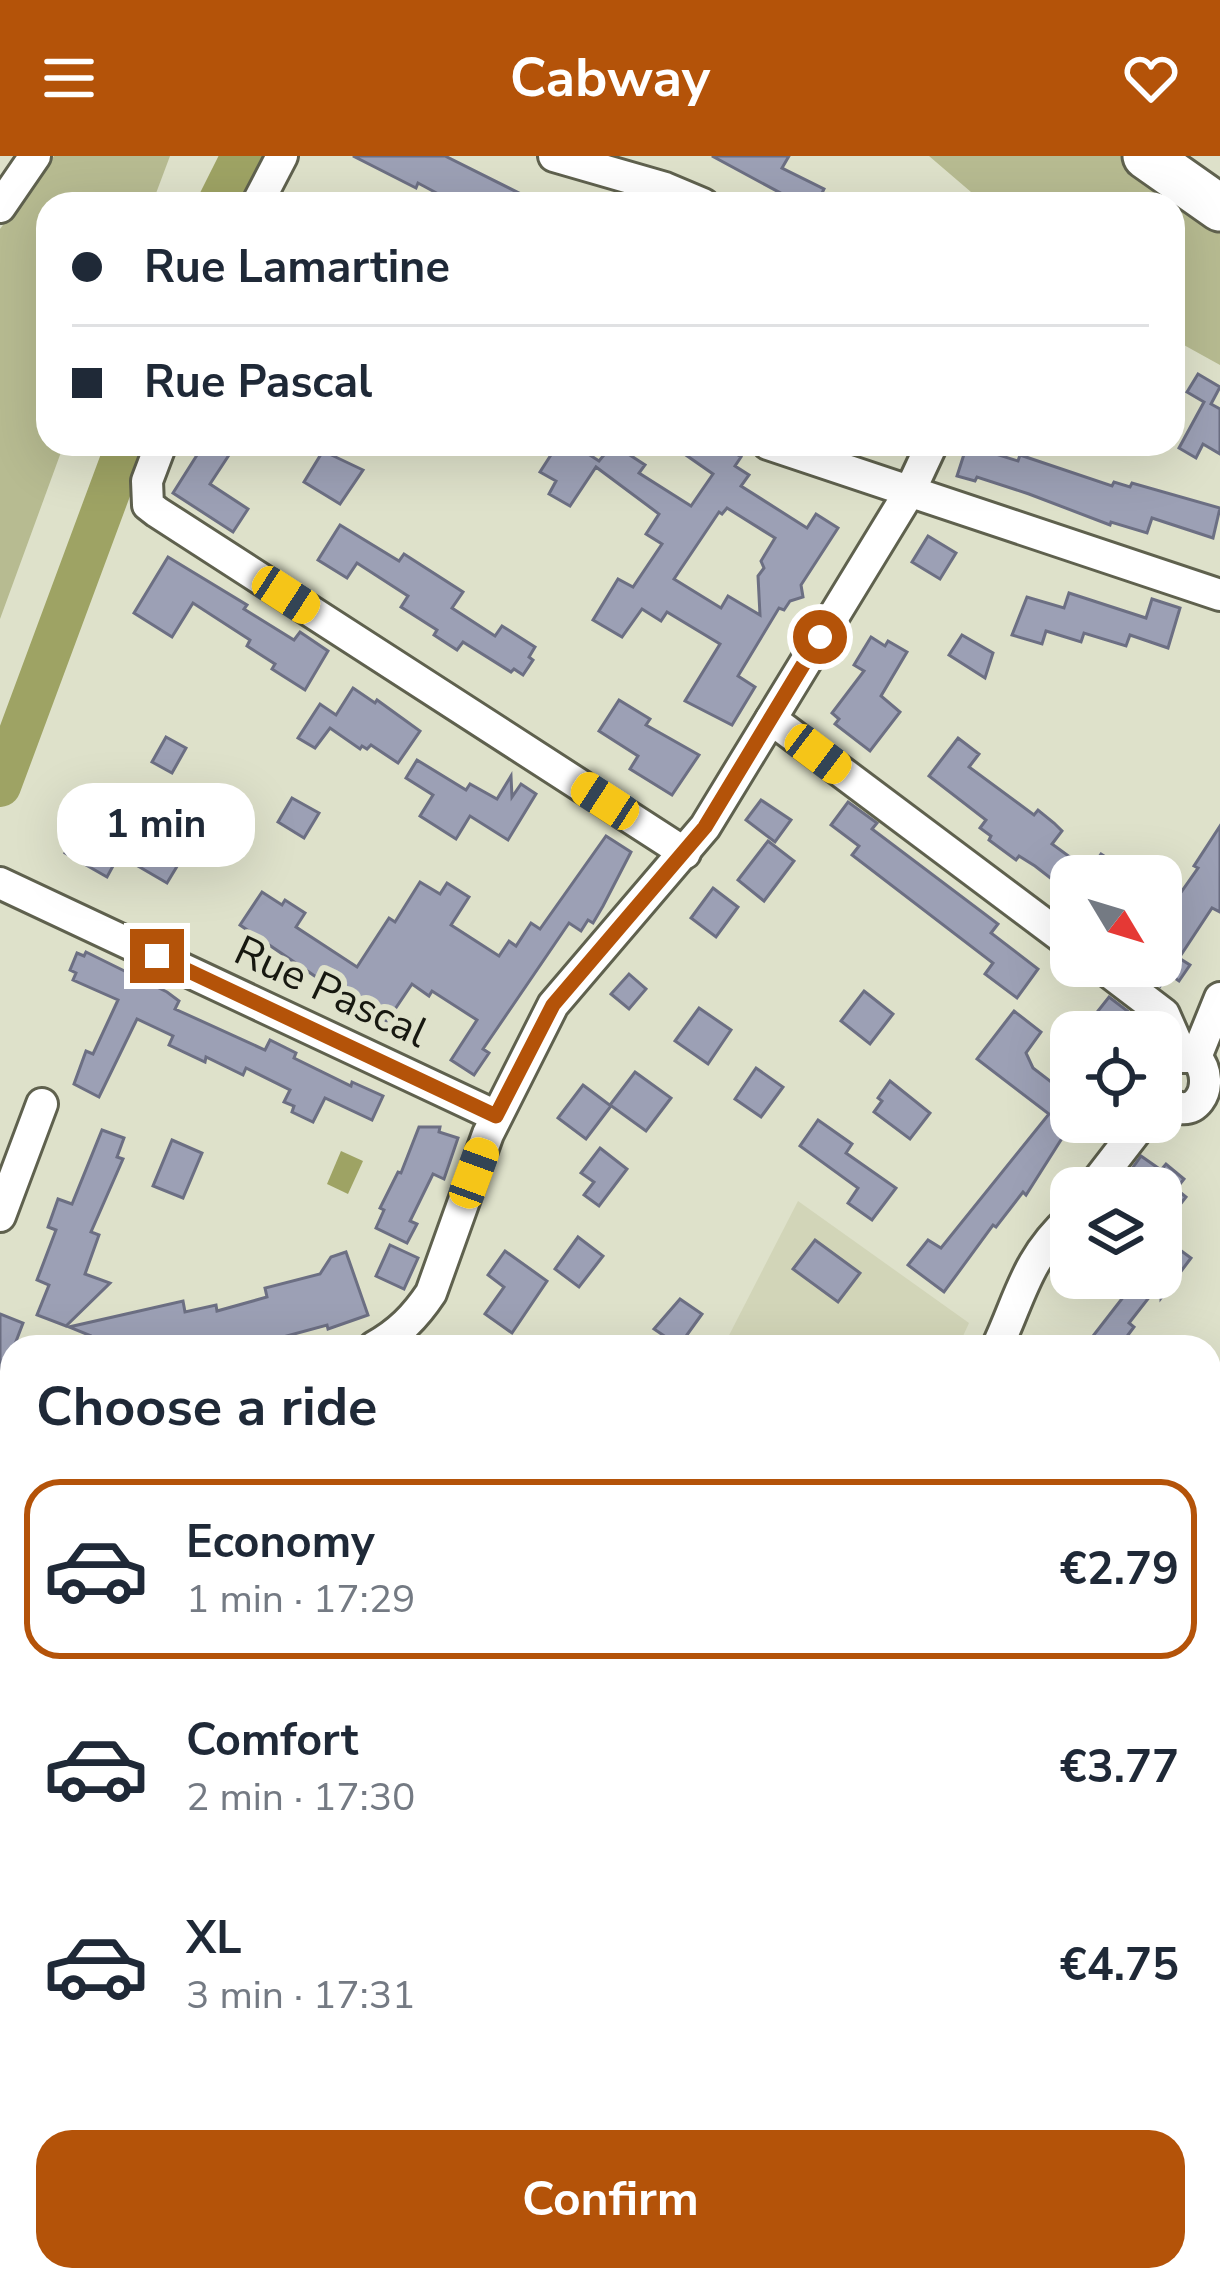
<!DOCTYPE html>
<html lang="en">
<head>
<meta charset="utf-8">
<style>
  body { margin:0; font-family:"Nunito Sans",sans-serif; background:#f2f2f3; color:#1f2937; height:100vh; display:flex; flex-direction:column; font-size:45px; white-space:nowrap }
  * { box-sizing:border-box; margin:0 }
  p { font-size:39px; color:#747a83 }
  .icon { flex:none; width:66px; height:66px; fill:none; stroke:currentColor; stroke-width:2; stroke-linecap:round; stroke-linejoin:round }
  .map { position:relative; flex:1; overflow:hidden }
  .drawer { position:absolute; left:0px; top:1179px; width:1221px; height:957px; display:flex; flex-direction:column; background:#fff; border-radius:36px 36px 0 0; box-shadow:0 12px 48px #0002 }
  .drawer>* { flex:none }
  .top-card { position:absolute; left:36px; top:36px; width:1149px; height:264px; border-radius:36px; box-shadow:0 12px 48px #0002; display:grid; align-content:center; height:264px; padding:0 36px; background:#fff }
  .needle { width:78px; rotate:128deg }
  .buttons { position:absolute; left:1050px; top:699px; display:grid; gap:24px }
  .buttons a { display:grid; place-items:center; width:132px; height:132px; border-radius:24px; background:#fff; box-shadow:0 12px 48px #0002; font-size:60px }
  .end { position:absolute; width:54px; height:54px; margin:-27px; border:15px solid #b45309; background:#fff; box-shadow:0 0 0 6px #fff }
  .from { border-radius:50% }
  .bubble { position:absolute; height:84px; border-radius:36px; background:#fff; box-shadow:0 12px 48px #0002; font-size:39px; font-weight:700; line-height:84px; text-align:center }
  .car { position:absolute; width:36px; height:72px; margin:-36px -18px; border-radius:15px; box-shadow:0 0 9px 3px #0007; background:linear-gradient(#f5c518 24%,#345 0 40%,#f5c518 0 76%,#345 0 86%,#f5c518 0) }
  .top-card b { display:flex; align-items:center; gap:42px; height:114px; font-size:45px }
  .top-card b+b { border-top:3px solid #e0e1e3 }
  .top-card i { width:30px; height:30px; background:#1f2937 }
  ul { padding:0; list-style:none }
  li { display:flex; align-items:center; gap:36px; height:180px; margin:0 24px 18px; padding:0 12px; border:6px solid transparent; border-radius:36px }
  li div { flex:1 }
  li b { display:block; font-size:45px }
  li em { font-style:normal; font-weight:700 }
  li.on { border-color:#b45309 }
  li>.icon { width:108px; height:108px; stroke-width:1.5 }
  h2 { padding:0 36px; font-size:54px; line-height:144px }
  .button { display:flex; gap:24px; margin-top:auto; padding:24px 36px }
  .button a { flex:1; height:138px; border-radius:36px; background:#b45309; color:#fff; font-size:48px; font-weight:700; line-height:138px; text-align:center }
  header { display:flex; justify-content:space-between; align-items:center; height:156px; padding:0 36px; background:#b45309; color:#fff; font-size:54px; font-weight:700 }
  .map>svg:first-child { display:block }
</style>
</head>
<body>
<header><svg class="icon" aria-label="menu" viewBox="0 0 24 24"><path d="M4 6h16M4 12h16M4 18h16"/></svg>Cabway<svg class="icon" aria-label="heart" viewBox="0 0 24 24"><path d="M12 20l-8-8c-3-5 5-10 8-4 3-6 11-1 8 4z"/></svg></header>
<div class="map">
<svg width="1220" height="2134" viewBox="0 0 1220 2134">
  <rect width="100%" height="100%" fill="#dee1ca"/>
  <g fill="#d2d5b8">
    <polygon points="798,1045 969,1167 958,1191 723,1191"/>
    <polygon points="1220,2011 1220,2080 1209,2094 1209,2025"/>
  </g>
  <g fill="#b7bb91">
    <polygon points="54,0 170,0 152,48 48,48 48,288 64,288 0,463 0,73"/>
    <polygon points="929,0 1128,0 1220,72 1220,209 1173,183 1173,48 985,48"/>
  </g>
  <polygon fill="#9ea364" points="341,995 363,1005 348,1038 327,1028"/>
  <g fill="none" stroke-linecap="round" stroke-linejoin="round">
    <g stroke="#9ea364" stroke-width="42">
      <polyline points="218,48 242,0"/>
      <polyline points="0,630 127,288"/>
    </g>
  </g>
  <g fill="#9ca0b5" stroke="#6c6f83" stroke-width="3" fill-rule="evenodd">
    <polygon points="353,0 445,0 541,48 478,48 461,40 457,48 418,27 416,32"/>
    <polygon points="712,0 789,0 782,12 824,33 817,48 782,48 786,40"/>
    <polygon points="1198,218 1220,231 1211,248 1220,253 1220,298 1203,288 1196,302 1179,292 1204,246 1187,236"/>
    <polygon points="204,288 219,288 231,296 210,328 248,353 233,376 173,337"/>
    <path d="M558,288H573L599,305L613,288L645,309L639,317L691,350L713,318L670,288H722L741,301L735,310L749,319L741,330L807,372L816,358L838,372L801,429L803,441L790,445L784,454L779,452L738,520L755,531L732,569L685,545L720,488L667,456L661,465L642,453L622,481L593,464L618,423L633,431L662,388L646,378L659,358L596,311L570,350L549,338L556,325L540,316ZM727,352L775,382L761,405L764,412L758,420L760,459L728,440L721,452L674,423L719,356L722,358Z"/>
    <polygon points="967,289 1018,305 1020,299 1112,330 1114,326 1130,331 1132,327 1220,352 1213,382 1152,362 1147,377 1111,366 1110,369 1029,338 977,321 975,325 957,320"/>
    <polygon points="323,295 363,314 340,348 304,326"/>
    <polygon points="340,369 399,405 404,398 463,436 452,452 495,480 502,470 535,491 529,501 533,504 523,519 514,513 511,516 463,486 457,494 434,479 437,474 401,451 408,440 357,407 347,422 318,404"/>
    <polygon points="928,380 956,397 940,423 912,406"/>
    <polygon points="168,401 247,449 244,453 294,484 300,476 328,495 305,534 272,513 275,508 247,490 250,484 193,447 172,481 134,457"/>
    <polygon points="1069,437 1146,462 1152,443 1180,452 1168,492 1130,479 1126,490 1084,477 1081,486 1046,475 1042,488 1012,479 1027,441 1064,452"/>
    <polygon points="962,479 993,497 985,522 949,499"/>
    <polygon points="871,481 885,490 888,485 907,496 881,540 900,556 870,595 835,568 839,563 832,557 864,515 854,509"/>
    <polygon points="353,532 375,547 377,544 420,575 398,607 371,589 367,593 362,590 360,593 330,572 315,592 298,582 320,548 336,559"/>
    <polygon points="619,544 650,563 646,569 699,599 672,639 630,613 638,600 599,575"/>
    <polygon points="166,581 186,592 172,617 152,606"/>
    <polygon points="958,582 979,598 969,611 1034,659 1038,654 1054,667 1062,675 1052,688 1089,715 1101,698 1135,720 1071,720 1071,738 1035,710 1019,700 1016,704 989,684 991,680 980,672 986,664 929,620"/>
    <polygon points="417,604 466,634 470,628 497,643 511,620 512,641 521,628 536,638 508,684 470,660 456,683 420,660 433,639 406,622"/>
    <polygon points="292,642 319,657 304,682 278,666"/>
    <polygon points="761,644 791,664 775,686 746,664"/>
    <polygon points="848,646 877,667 872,673 998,768 991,777 1038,813 1017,842 985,818 993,807 852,699 859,690 831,669"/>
    <polygon points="81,669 109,685 118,669 182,702 167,727 119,699 107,721 65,697"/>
    <polygon points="1220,670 1220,756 1212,752 1179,802 1190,809 1179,825 1169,818 1161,829 1161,813 1157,810 1161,810 1161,765 1198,712 1194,710"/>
    <polygon points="606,680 631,696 603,750 593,767 588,764 581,775 569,767 483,893 489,897 474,919 451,904 477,864 432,835 429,840 412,828 387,865 340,842 341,838 240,769 262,736 282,749 285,744 305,757 296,771 357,811 389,762 395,766 420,726 440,738 447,727 469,741 451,769 499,800 509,785 516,790 531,767 540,773"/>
    <polygon points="768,685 794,705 764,745 738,724"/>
    <polygon points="713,732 738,751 716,781 691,762"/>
    <polygon points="86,796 167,836 179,845 175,853 265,894 270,884 296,897 294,902 351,930 352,926 383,940 372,964 325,942 313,966 292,956 294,950 284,946 290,934 246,912 243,919 206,901 205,906 169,889 173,880 137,863 99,941 74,928 86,895 93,898 118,844 73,824 76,817 70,814 77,797 84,800"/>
    <polygon points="629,818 646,833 629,853 611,838"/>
    <polygon points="864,835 893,858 870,888 841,865"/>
    <polygon points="1109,841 1134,860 1122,876 1093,876 1100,865 1094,860"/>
    <polygon points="699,852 731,874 708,908 675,885"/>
    <polygon points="1014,855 1041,876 1026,897 1033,912 1059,932 1071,916 1071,968 1026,1039 1023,1036 996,1071 993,1069 944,1136 908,1109 928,1084 941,1092 1049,958 977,903"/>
    <polygon points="756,912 783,931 761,961 735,943"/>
    <polygon points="635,916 671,942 646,975 610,949"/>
    <polygon points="890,925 930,957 910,983 874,956 882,945 878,942"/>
    <polygon points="583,929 611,950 586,983 558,962"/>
    <polygon points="818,964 852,988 846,997 896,1032 872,1064 848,1047 858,1032 800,990"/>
    <polygon points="419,971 440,971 439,976 458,982 444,1023 433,1018 410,1065 417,1068 407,1087 376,1072 384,1054 380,1052 398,1016 401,1017"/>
    <polygon points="102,974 124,982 117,1001 123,1003 91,1076 99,1079 85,1118 110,1127 66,1170 37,1159 49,1129 37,1124 56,1074 48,1071 58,1043 72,1048"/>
    <polygon points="172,984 202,997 183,1042 153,1030"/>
    <polygon points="600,992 627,1013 599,1050 584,1039 594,1026 581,1017"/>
    <polygon points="1141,1000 1161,1014 1166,1008 1184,1023 1176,1033 1186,1041 1161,1073 1161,1032 1149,1032 1129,1017"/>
    <polygon points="1161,1080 1191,1102 1161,1142 1161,1126 1129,1167 1134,1171 1119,1191 1107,1191 1093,1180 1138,1122 1161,1122"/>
    <polygon points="578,1081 603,1100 579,1131 555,1113"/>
    <polygon points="815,1084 860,1117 838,1146 793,1113"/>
    <polygon points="390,1089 418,1102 404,1133 376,1120"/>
    <polygon points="505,1095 547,1125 512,1177 485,1158 504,1131 488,1119"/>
    <polygon points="346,1096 368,1159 328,1173 327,1169 246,1191 243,1181 185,1191 71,1191 89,1179 69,1171 183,1145 185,1156 216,1149 217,1155 267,1141 265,1132 320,1118 331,1101"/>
    <polygon points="680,1143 702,1158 679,1190 654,1173"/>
    <polygon points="0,1158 23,1167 2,1222 0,1221"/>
  </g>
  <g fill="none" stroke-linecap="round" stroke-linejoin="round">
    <defs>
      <g id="minor">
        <polyline points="554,0 665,32 703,48"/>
        <polyline points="257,48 282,0"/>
        <polyline points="0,51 35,0"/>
        <polyline points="161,288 147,325 148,349 157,356 685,697"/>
        <polyline points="768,288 1220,439"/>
        <polyline points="771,563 1071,788"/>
        <polyline points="0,727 496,960"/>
        <polyline points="1101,810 1164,858 1182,899"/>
        <polyline points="1196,901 1220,842"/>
        <path d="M1161,912L1174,901H1196C1220,929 1192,975 1161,939"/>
        <polyline points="1092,1032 1143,966"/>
        <polyline points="0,1060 42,948"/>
        <path d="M374,1191C399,1177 415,1161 431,1137L488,978L553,849L705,671L910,335L932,288"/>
        <path d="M997,1191C1021,1140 1026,1103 1071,1062"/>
        <polyline points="0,1358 12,1344"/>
        <polyline points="1209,1624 1220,1593"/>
        <polyline points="0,1879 12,1859"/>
        <polyline points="0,1912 12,1919"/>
        <polyline points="314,2124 333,2134"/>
        <polyline points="229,2134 232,2124"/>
        <polyline points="476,2134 481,2124"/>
        <polyline points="715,2134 722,2124"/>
        <polyline points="877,2134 887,2124"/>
      </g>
      <polyline id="highway" points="1146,0 1220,52"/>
    </defs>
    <use href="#minor" stroke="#5f614e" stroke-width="36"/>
    <use href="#highway" stroke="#5f614e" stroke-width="51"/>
    <use href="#minor" stroke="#fff" stroke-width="30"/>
    <use href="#highway" stroke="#fff" stroke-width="45"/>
    <defs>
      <g id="rail">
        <polyline points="1209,2071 1220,2057"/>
        <polyline points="1144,2134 1152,2124"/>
      </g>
    </defs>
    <use href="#rail" stroke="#37382e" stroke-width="12"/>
    <use href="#rail" stroke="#dee1ca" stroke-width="8" stroke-dasharray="22" stroke-linecap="butt"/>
  </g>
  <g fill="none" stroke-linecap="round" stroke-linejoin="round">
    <polyline stroke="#b45309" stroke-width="15" points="157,800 496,960 553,849 705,671 820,481"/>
  </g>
  <g text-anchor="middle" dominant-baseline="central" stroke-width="12" stroke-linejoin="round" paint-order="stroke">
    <g font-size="42" fill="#171810" stroke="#dee1ca">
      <text transform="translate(331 836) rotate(25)">Rue Pascal</text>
    </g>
  </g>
</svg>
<div class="buttons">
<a><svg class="needle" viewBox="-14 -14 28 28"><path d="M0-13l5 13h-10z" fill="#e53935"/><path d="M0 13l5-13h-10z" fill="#747a83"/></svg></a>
<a><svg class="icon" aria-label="locate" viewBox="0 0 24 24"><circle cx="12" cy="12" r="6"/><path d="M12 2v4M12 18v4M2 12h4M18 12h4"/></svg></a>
<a><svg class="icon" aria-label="layers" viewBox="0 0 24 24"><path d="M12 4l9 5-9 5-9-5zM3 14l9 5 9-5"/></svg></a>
</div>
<i class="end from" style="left:820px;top:481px"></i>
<i class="end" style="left:157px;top:800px"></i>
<div class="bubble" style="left:57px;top:627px;width:198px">1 min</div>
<i class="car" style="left:286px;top:439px;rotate:123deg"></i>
<i class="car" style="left:818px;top:598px;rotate:127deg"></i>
<i class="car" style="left:605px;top:645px;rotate:303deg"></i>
<i class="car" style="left:474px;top:1017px;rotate:20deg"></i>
<div class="top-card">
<b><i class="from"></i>Rue Lamartine</b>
<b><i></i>Rue Pascal</b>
</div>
<section class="drawer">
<h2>Choose a ride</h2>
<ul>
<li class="on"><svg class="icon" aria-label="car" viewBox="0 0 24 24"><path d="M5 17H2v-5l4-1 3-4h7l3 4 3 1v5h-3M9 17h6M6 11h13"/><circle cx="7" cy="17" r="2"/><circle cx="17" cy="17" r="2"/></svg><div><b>Economy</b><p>1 min · 17:29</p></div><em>€2.79</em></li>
<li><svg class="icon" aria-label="car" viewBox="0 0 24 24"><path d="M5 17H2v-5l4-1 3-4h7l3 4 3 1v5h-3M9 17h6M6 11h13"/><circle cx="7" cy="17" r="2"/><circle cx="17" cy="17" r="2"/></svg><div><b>Comfort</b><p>2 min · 17:30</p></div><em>€3.77</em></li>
<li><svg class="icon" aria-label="car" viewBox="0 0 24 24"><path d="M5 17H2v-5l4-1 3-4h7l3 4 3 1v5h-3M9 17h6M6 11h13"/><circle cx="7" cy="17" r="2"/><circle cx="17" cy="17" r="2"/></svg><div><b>XL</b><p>3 min · 17:31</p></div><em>€4.75</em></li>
</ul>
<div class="button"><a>Confirm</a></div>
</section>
</div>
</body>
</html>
